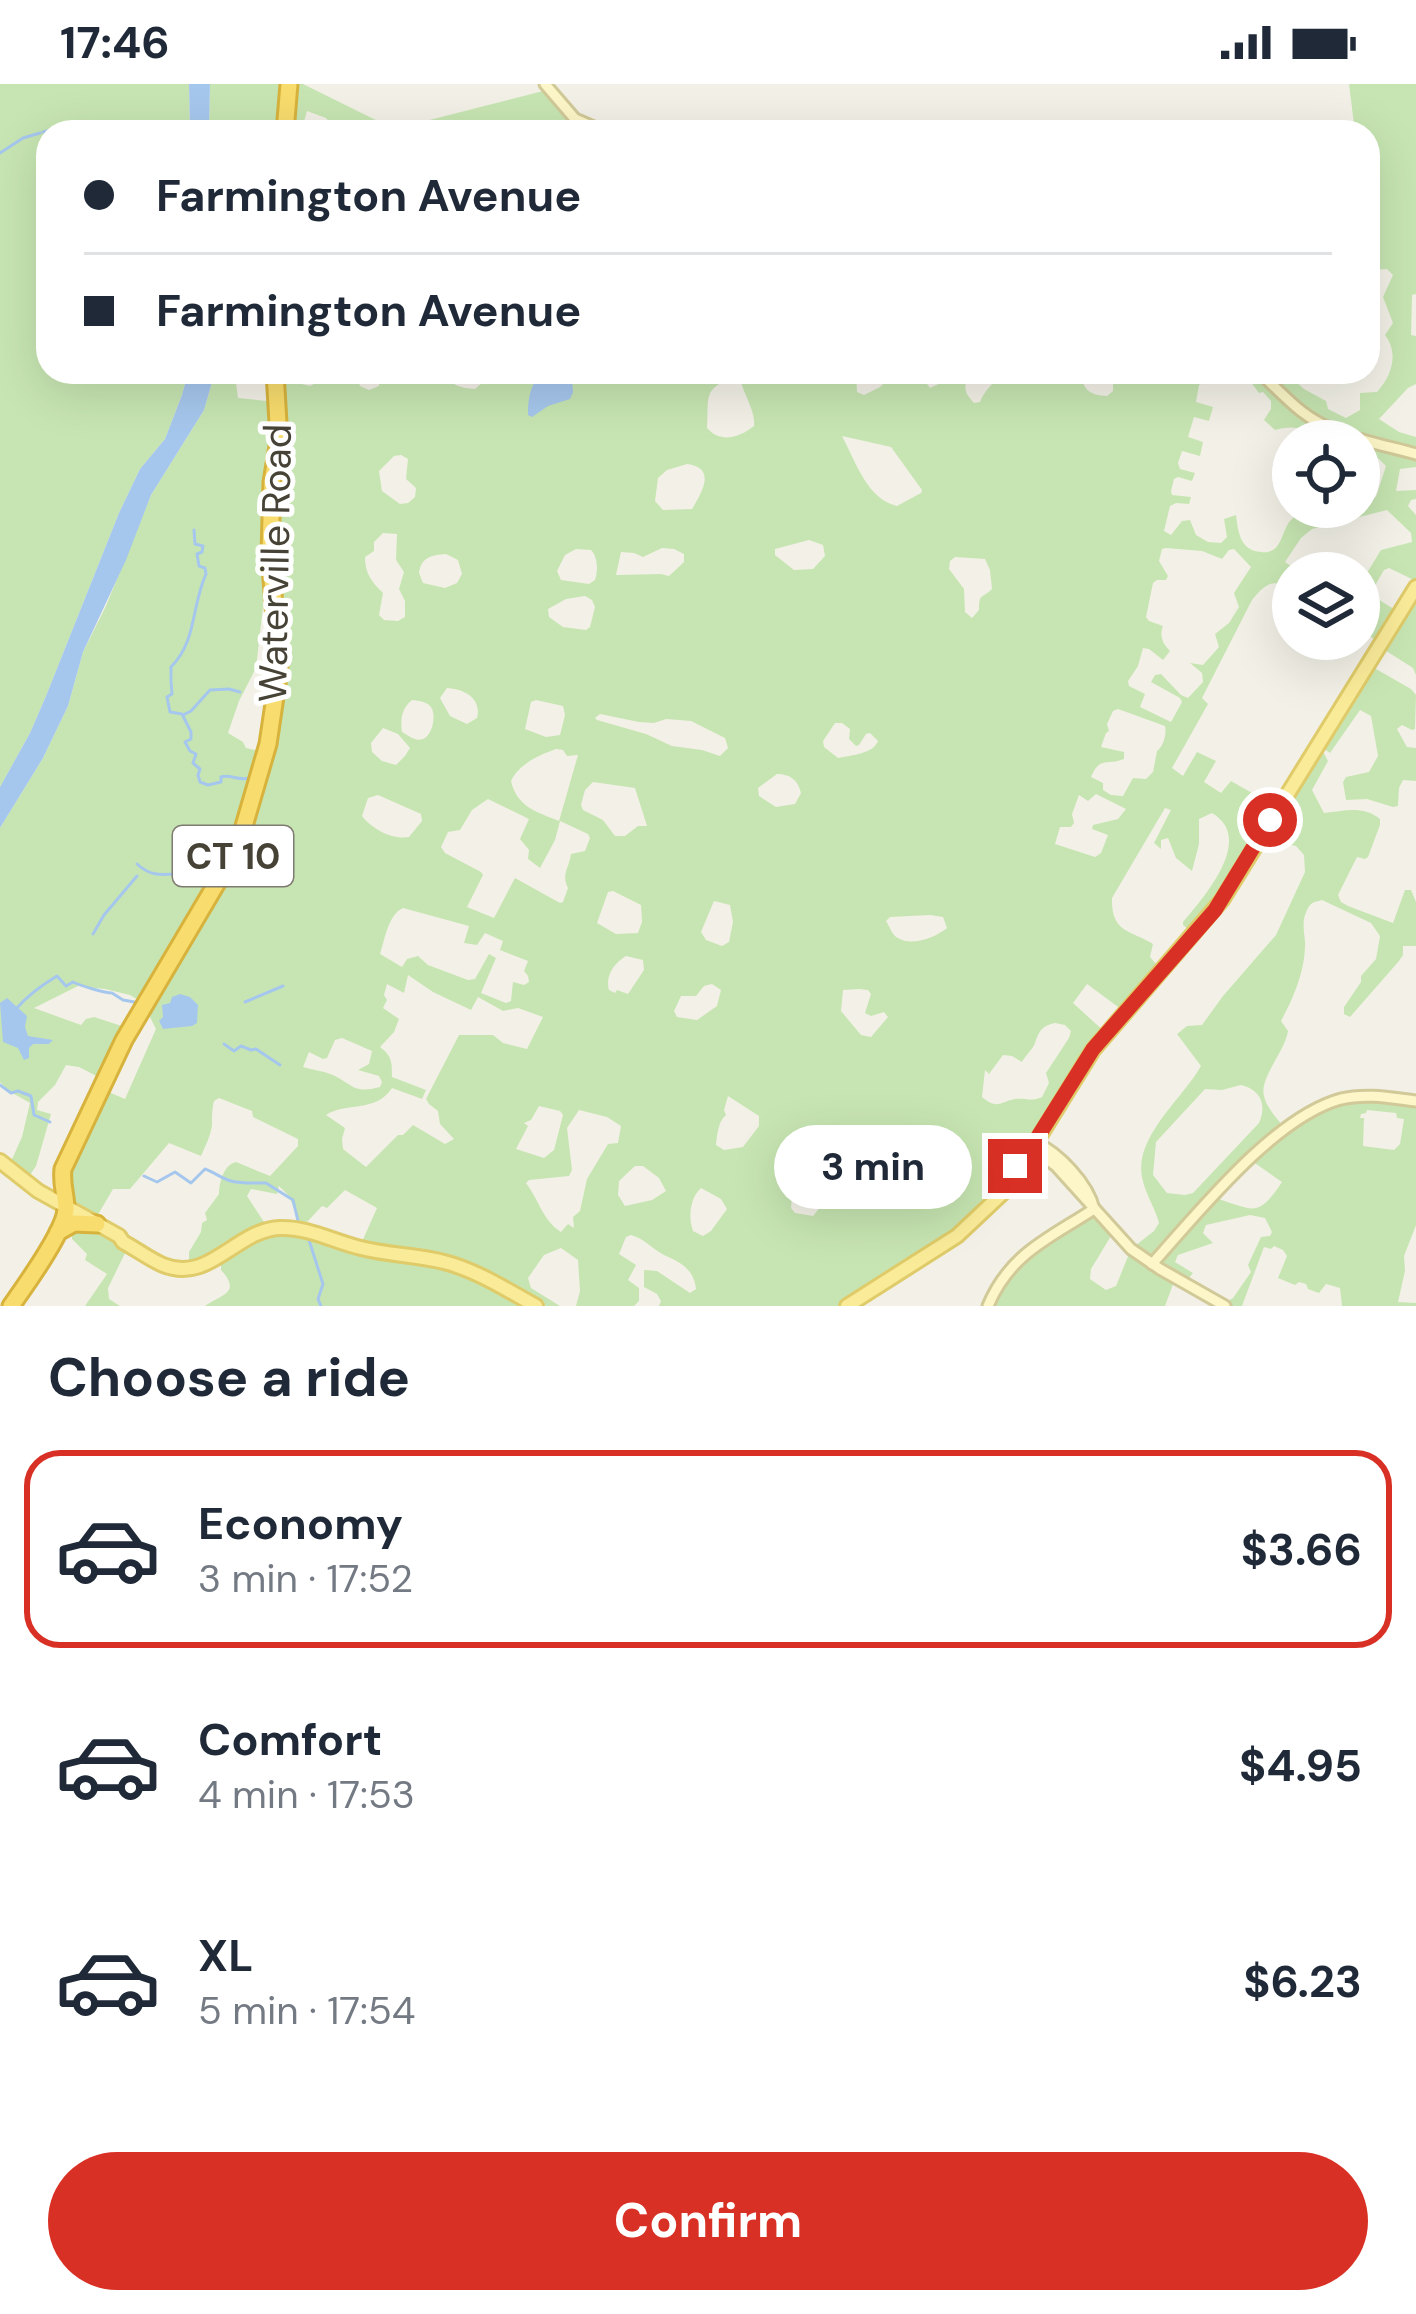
<!DOCTYPE html>
<html lang="en">
<head>
<meta charset="utf-8">
<style>
  body { margin:0; font-family:"DM Sans",sans-serif; background:#f6f6f7; color:#1f2937; height:100vh; display:flex; flex-direction:column; font-size:45px; white-space:nowrap }
  * { box-sizing:border-box; margin:0 }
  p { font-size:39px; color:#747a83 }
  .icon { flex:none; width:66px; height:66px; fill:none; stroke:currentColor; stroke-width:2; stroke-linecap:round; stroke-linejoin:round }
  .map { position:relative; height:1222px; overflow:hidden }
  .sheet { display:flex; flex-direction:column; background:#fff; flex:1 }
  .sheet>* { flex:none }
  .hud { position:absolute; left:36px; top:36px; width:1344px; height:264px; border-radius:36px; box-shadow:0 12px 48px #0002; display:grid; align-content:center; height:264px; padding:0 48px; background:#fff }
  .tools { position:absolute; left:1272px; top:336px; display:grid; gap:24px }
  .tools a { display:grid; place-items:center; width:108px; height:108px; border-radius:50%; background:#fff; box-shadow:0 12px 48px #0002; font-size:60px }
  .end { position:absolute; width:54px; height:54px; margin:-27px; border:15px solid #d93025; background:#fff; box-shadow:0 0 0 6px #fff }
  .from { border-radius:50% }
  .bubble { position:absolute; height:84px; border-radius:42px; background:#fff; box-shadow:0 12px 48px #0002; font-size:39px; font-weight:700; line-height:84px; text-align:center }
  .hud b { display:flex; align-items:center; gap:42px; height:114px; font-size:45px }
  .hud b+b { border-top:3px solid #e0e1e3 }
  .hud i { width:30px; height:30px; background:#1f2937 }
  ul { padding:0; list-style:none }
  li { display:flex; align-items:center; gap:36px; height:198px; margin:0 24px 18px; padding:0 24px; border:6px solid transparent; border-radius:36px }
  li div { flex:1 }
  li b { display:block; font-size:45px }
  li em { font-style:normal; font-weight:700 }
  li.on { border-color:#d93025 }
  li>.icon { width:108px; height:108px; stroke-width:1.5 }
  h2 { padding:0 48px; font-size:54px; line-height:144px }
  .action { display:flex; gap:24px; margin-top:auto; padding:24px 48px }
  .action a { flex:1; height:138px; border-radius:72px; background:#d93025; color:#fff; font-size:48px; font-weight:700; line-height:138px; text-align:center }
  .status { display:flex; justify-content:space-between; align-items:center; height:84px; padding:0 60px; background:#fff; direction:ltr }
  .status svg { height:33px; fill:currentColor }
  .map>svg:first-child { display:block }
</style>
</head>
<body>
<div class="status"><b>17:46</b><svg viewBox="0 0 49 12"><path d="M0 12V9h3v3zM5 12V6h3v6zM10 12V3h3v9zM15 12V0h3v12zM26 1h20v11H26zM47 4h2v5h-2z"/></svg></div>
<div class="map">
<svg width="1416" height="1222" viewBox="0 0 1416 1222">
  <rect width="100%" height="100%" fill="#f3f1e7"/>
  <g fill="#c7e5b2" fill-rule="evenodd">
    <polygon points="0,0 189,0 190,48 48,48 48,288 188,288 182,311 165,355 140,385 119,429 46,612 30,649 0,703"/>
    <path d="M210,0H303L394,45L543,7L555,13L567,28L605,48H330V39L326,34L307,27L301,48H285V43C269,41 257,47 243,48C232,49 220,48 209,48Z"/>
    <path d="M1349,0H1416V210L1412,211L1411,251L1416,252V300L1408,304L1379,335L1399,348L1416,353V383L1400,385L1396,407L1416,406V415L1411,416L1408,422L1416,431V497L1389,484L1384,486L1370,510L1400,529L1416,503V591L1413,584L1380,563L1381,559L1359,546V502L1381,466L1412,458L1411,449L1387,426L1312,445L1301,454L1285,478L1301,489H1293V505C1273,494 1266,499 1252,516L1202,614L1208,620L1172,684L1183,692L1197,668L1216,677L1204,698L1221,709L1231,697L1277,723L1369,581L1411,605L1416,611L1415,645L1412,646L1402,641L1397,645L1407,663L1416,664V697L1403,696L1399,704L1398,722L1393,723L1367,715L1346,716L1343,698L1346,693L1369,688L1378,672L1371,632L1360,626L1330,669L1320,662L1328,677L1312,706L1324,729C1344,727 1363,721 1380,735V741L1368,773L1365,775L1357,773L1338,811L1341,818L1348,822L1393,839L1405,806H1411L1416,818V862H1403V871L1399,877L1350,933L1344,930V923L1361,898V892L1376,875L1380,852L1371,839L1322,816C1313,819 1312,817 1307,826C1300,840 1306,851 1305,864C1304,889 1293,915 1281,937L1288,947C1285,968 1259,994 1264,1012C1266,1023 1279,1037 1286,1046L1336,1017H1416V1141L1404,1172L1405,1187L1398,1218L1416,1219V1222H1342L1340,1204L1326,1200L1319,1209L1308,1205L1306,1200L1299,1198L1295,1201L1278,1194L1287,1172L1283,1166L1274,1162L1271,1165L1264,1163L1242,1222H1225L1209,1213L1211,1208L1228,1217L1233,1214L1251,1188L1248,1181L1261,1153L1270,1152L1272,1148L1265,1134L1250,1131L1206,1141L1203,1149L1213,1159L1178,1171L1175,1178L1193,1189L1185,1199L1175,1195L1165,1222H988L1013,1183L1094,1125L1114,1147L1091,1185L1090,1195L1106,1206L1116,1202L1131,1165L1154,1147L1159,1139C1155,1123 1145,1110 1142,1093C1134,1053 1183,1014 1201,982L1177,950L1187,942L1202,941L1223,912L1276,851L1305,788L1304,771L1296,762L1259,754L1194,850L1183,841V838C1203,814 1256,755 1212,729L1199,735V760L1192,787L1176,774L1168,754L1161,756V765L1154,759L1171,726L1165,724L1112,814C1111,849 1130,846 1153,860L1150,873L1162,887L1125,928L1087,900L1073,919L1106,949L999,1107L966,1144L876,1204L839,1222H659L661,1217L657,1210L644,1203V1186L657,1187L690,1209L696,1205C694,1185 680,1178 664,1171C651,1164 645,1155 631,1151L626,1153L619,1170L636,1181L628,1196L639,1204V1217L634,1222H576L580,1207L578,1176L561,1164L544,1171L528,1194L531,1204L560,1222H546L469,1180L446,1173L361,1160L377,1124L345,1106L327,1124L322,1122L307,1138L299,1137L289,1112L279,1102L277,1110L251,1105L247,1112L266,1141L456,1185L527,1222H205C221,1211 242,1209 221,1186V1173L189,1186V1168L201,1148L202,1139L207,1136L205,1129L219,1110C219,1100 223,1081 236,1078L270,1092L298,1062V1055L253,1033L252,1027L219,1014L214,1017C212,1026 212,1032 212,1041C211,1051 205,1063 201,1072L169,1059L130,1105H113L96,1134L68,1114L64,1091L104,1006L125,1015L156,945L143,919L130,911L105,905L78,902L34,924L81,941L86,935L94,933L131,945L106,997L79,983L66,981L55,1001L38,1018L37,1026L51,1030L36,1082L26,1097L8,1084L22,1053L30,1019L9,1007L0,998V744L43,674L68,622L83,568L106,522L151,411L204,326L215,288H294L297,299L310,302L320,297L323,288H358L356,290L360,302L369,306L379,302V288H444C450,302 462,304 475,305L482,299V288H545L540,290L528,330L572,296L562,288H856L857,308L864,311L880,303L885,298L886,288H918L930,304C947,297 958,288 976,288L966,297C964,308 967,311 974,319L980,318C985,304 996,299 1000,288H1092L1082,292C1083,308 1093,311 1107,312L1113,307V300L1094,288H1114L1117,291L1120,288H1209L1208,296L1199,301L1196,318L1213,323L1209,337L1194,333L1188,353L1203,358L1200,372L1182,367L1178,379L1180,385L1195,389L1192,397L1178,393L1174,395L1171,407L1172,411L1191,413L1189,420L1176,419L1170,422L1164,447L1171,451L1182,437L1190,436L1196,451L1208,458L1221,459L1227,453L1224,435L1236,431C1238,447 1240,467 1261,468C1268,469 1274,467 1278,461C1286,449 1284,437 1300,430C1317,422 1340,423 1359,423V413L1364,415L1376,413L1386,382L1379,375L1359,371V357H1320C1309,343 1291,341 1275,346L1264,336L1271,325V317L1263,308L1259,309L1247,293H1237L1230,288H1285L1304,305L1326,317L1328,325L1346,334L1360,326V309L1377,308C1392,292 1399,269 1385,251L1393,239L1383,213L1393,191L1387,185L1368,186V48H1345L1354,40ZM240,293L276,296L277,318L238,314L236,299ZM734,293H740C742,309 756,326 754,342C740,353 721,360 707,344C709,313 702,305 734,293ZM842,352L891,363L922,406L921,409L897,422C867,415 856,378 842,352ZM401,371L408,375L406,395L416,404L415,413L408,419L400,420L382,407L379,387L394,372ZM687,380C717,384 702,408 692,425L663,426L655,417L658,394L667,386ZM383,449L397,450L396,476L404,488L399,505L405,517V533L398,537L384,536L379,531L383,509C372,498 365,490 365,473L374,467V458ZM809,456L823,461L825,472L813,485L794,486L775,471V465ZM262,462L270,470L278,610L264,668L246,664L243,658L228,649L239,617L256,584L266,497ZM662,464L674,465L684,470V478L669,492L661,490L616,491L621,468L634,469L643,473ZM1166,464L1202,467L1222,475L1229,466L1234,465L1251,483L1234,509L1239,523L1229,539L1215,550L1219,563L1203,581L1190,579L1202,589L1203,598L1188,614L1181,611L1161,590L1155,591L1151,598L1180,614L1182,618L1171,638L1140,623L1145,610L1129,602L1128,597L1138,582L1143,564L1149,565L1163,576L1170,567C1163,560 1159,552 1163,542L1149,537L1146,533L1153,499L1157,496H1166L1168,492L1159,477L1162,465ZM576,465L591,466C598,473 598,487 595,496L589,500L561,496L557,487L565,471ZM446,470L458,476L462,490L457,499L445,504L423,499L419,489C421,473 432,471 446,470ZM955,473L985,475L990,486L992,505C982,515 979,508 979,526L972,534L965,528L964,505L949,485L950,477ZM585,512L592,516L595,523L590,543L586,546L563,543L549,533L548,525L566,515ZM447,604C465,605 482,615 477,634L467,640L450,632L440,614ZM412,616C419,617 428,617 432,625C436,633 432,652 423,655C415,658 408,651 402,648C400,635 402,624 412,616ZM536,616L563,622L565,631L560,651L546,653L525,645L531,618ZM1118,625L1165,642C1167,650 1163,663 1157,667L1153,688L1146,695L1133,694L1123,712L1111,711L1103,706V699L1091,693C1100,672 1106,682 1124,675V668L1101,663L1106,649L1109,647L1107,640L1113,627ZM600,630L639,638L654,639L666,635L691,637L725,654L728,664L720,672L702,666L672,662L646,650L597,636L595,634ZM835,639H842L850,645L849,655L856,662L859,661L866,650L870,649L878,657C873,670 852,671 838,674L824,663L823,657ZM383,644L398,650L410,664L405,672L396,681L382,677L372,668L371,659ZM556,665L563,666L567,672L578,671L559,737C537,728 517,723 511,697C519,680 539,671 556,665ZM777,690C790,690 798,696 801,709L795,720L776,723L759,712L758,704ZM593,698L635,704L647,742H638L625,752H615L603,736L583,726L581,721L585,706ZM1096,710L1126,725L1118,735L1093,741L1092,745L1108,751L1101,769L1095,773L1055,760L1060,743H1071L1074,739L1072,730L1079,711L1088,717ZM378,711L421,730L422,737L409,753C392,756 372,745 362,732L368,714ZM488,715L529,735L520,755L529,766L528,775L540,784L555,756L560,737L588,750L590,754L585,767L571,770C569,784 561,791 568,804L563,818L560,819L515,794L494,834L467,823L483,791L481,788L445,769L441,763L448,748L460,746L472,726ZM613,807L641,821L642,838L638,849L616,850L597,839L608,808ZM714,817L730,821L733,838L729,858L722,862L706,856L701,848ZM403,824L469,842L464,859L477,861L485,849L503,857L500,866L528,877L524,887L528,892L529,898L524,901L513,898L511,917L506,919L481,909L496,874L489,870L475,895L468,896L428,881L418,872L407,875L402,883L380,870C385,855 388,831 403,824ZM930,831L943,833L947,844C936,853 912,863 898,854C892,851 890,843 886,837L890,833ZM626,872L643,876L644,886L628,910L617,906L615,909L609,906C605,892 614,879 626,872ZM408,891L433,908L471,926L478,913L503,927L518,924L543,933L527,965L503,959L493,951H459L426,1015L429,1020L438,1027L440,1040L454,1055L445,1060L413,1041L403,1051H398L366,1083L343,1065L342,1055L345,1044L326,1031C345,1018 376,1029 392,1004L422,1015L426,1006L392,993C392,978 392,972 380,963L394,948L399,935L383,924L387,916L384,911L387,900L404,909ZM712,900L721,906L717,922L697,936L677,933L674,927L681,912H696L704,902ZM859,905L868,906L871,910L865,929L871,932L884,928L888,933L871,953L861,951L841,927L843,906ZM1055,939L1065,941L1071,947L1069,954L1046,989L1049,999L1042,1013C1031,1018 1026,1014 1015,1015C999,1018 998,1026 982,1013L985,986L989,990L1003,971L1012,972L1022,978C1025,972 1033,965 1035,959C1039,948 1041,942 1055,939ZM342,954L372,967L369,980L358,986L379,992L382,998L380,1003C353,1010 354,1001 333,991C324,987 313,986 303,983L309,968L323,975L327,974L335,956ZM1241,1001C1261,1006 1267,1021 1259,1039L1193,1109L1185,1111L1167,1109L1153,1091L1156,1058L1205,1005L1222,1006ZM728,1012L759,1032V1042L743,1063L724,1066L716,1061C717,1052 718,1037 726,1031L724,1026ZM539,1022L560,1027L563,1031L554,1066L544,1074L516,1065L528,1042L524,1039L531,1036ZM579,1026L607,1033L621,1042L618,1059L608,1060L587,1095L580,1127L573,1133L574,1144L568,1140L561,1148C543,1137 539,1116 526,1099L529,1096L569,1092L572,1086L567,1044ZM1367,1026L1396,1029L1397,1034L1404,1035L1400,1060L1394,1066L1363,1062L1364,1034H1360L1361,1030L1366,1029ZM1249,1075L1282,1098C1257,1135 1255,1126 1215,1114ZM831,1077L842,1083L843,1087L821,1122L813,1132L795,1129L791,1124L793,1103L804,1082L808,1080L825,1082ZM635,1082H643L659,1094L666,1107L652,1116L625,1122L618,1111L619,1097ZM701,1104L721,1115L727,1125L711,1147L703,1152L693,1147C688,1133 690,1114 701,1104Z"/>
    <polygon points="81,1139 129,1161 108,1204 109,1215 120,1222 85,1222 107,1190 85,1176 87,1170 72,1155 72,1150"/>
  </g>
  <g fill="#a6c7ed">
    <polygon points="189,0 210,0 209,48 190,48"/>
    <polygon points="188,288 215,288 204,326 151,411 126,476 83,568 68,622 43,674 0,744 0,703 30,649 46,612 119,429 140,385 165,355 182,311"/>
    <path d="M545,288H562L572,296L573,308L570,315L548,322L532,333L528,331C528,315 530,297 545,288Z"/>
    <polygon points="180,910 190,913 198,921 197,939 192,942 163,945 159,937 163,933 162,921 170,919 172,913"/>
    <polygon points="7,914 27,932 25,943 28,952 53,956 49,960 33,960 29,964 29,974 24,976 18,964 3,958 0,919"/>
  </g>
  <g fill="none" stroke-linecap="round" stroke-linejoin="round">
    <g stroke="#a6c7ed" stroke-width="3">
      <polyline points="43,48 71,41 87,46"/>
      <polyline points="138,48 172,48"/>
      <polyline points="0,69 23,54 40,49"/>
      <path d="M171,595V583C197,557 191,523 206,490L205,484L199,482L197,470L202,468L203,462L195,460L194,446"/>
      <path d="M171,597L172,610L167,613L170,628L182,630L191,648V655L185,658L190,667L196,670L193,679L200,685L198,691L200,698L208,701L221,698V693C230,690 239,697 249,694L251,690"/>
      <polyline points="183,631 191,627 210,606 229,605 240,608"/>
      <path d="M137,780C150,792 160,791 176,790"/>
      <polyline points="93,850 104,831 137,792"/>
      <polyline points="245,918 283,902"/>
      <path d="M16,925C27,912 42,901 57,892L66,902L73,898C82,902 104,909 112,909L123,916L140,919"/>
      <polyline points="224,960 234,967 241,962 251,966 256,965 280,981"/>
      <polyline points="0,1001 11,1009 18,1007 31,1012 34,1031 50,1038"/>
      <path d="M144,1092L157,1098L175,1088L191,1099L205,1085C214,1088 222,1095 231,1097C243,1100 253,1099 266,1099L293,1116L298,1137"/>
      <polyline points="308,1153 323,1200 318,1215 321,1222"/>
    </g>
    <defs>
      <g id="secondary">
        <polyline points="545,0 575,35 605,48"/>
        <path d="M1259,288C1273,301 1286,315 1301,327C1334,353 1377,359 1416,370"/>
        <polyline points="1034,1059 1040,1070 1056,1082 1131,1165 1160,1185 1225,1222"/>
        <path d="M1036,1059C1059,1069 1088,1100 1094,1125"/>
        <path d="M1152,1180C1198,1129 1274,1033 1341,1015C1366,1009 1391,1014 1416,1017"/>
        <path d="M988,1222C1010,1169 1050,1154 1094,1125"/>
      </g>
      <g id="primary">
        <path d="M0,1077L38,1107L119,1152L123,1158C136,1165 149,1175 163,1181C210,1200 235,1146 280,1144C308,1143 335,1158 361,1164C388,1171 417,1171 444,1178C476,1186 507,1206 536,1222"/>
        <polyline points="847,1222 957,1152 1007,1105 1093,966 1222,816 1416,503"/>
      </g>
      <g id="highway">
        <polyline points="285,48 289,0"/>
        <polyline points="58,1148 74,1139 97,1140"/>
        <path d="M11,1222C25,1202 65,1147 66,1125C66,1111 61,1100 63,1085L124,956L231,775L242,749L268,660L279,586L270,470L272,398L279,356L275,288"/>
      </g>
    </defs>
    <use href="#secondary" stroke="#d1c998" stroke-width="15"/>
    <use href="#primary" stroke="#dfcb69" stroke-width="18"/>
    <use href="#highway" stroke="#d7b33d" stroke-width="21"/>
    <use href="#secondary" stroke="#fcf6c8" stroke-width="9"/>
    <use href="#primary" stroke="#faeb99" stroke-width="12"/>
    <use href="#highway" stroke="#f8dc6d" stroke-width="15"/>
  </g>
  <g fill="none" stroke-linecap="round" stroke-linejoin="round">
    <polyline stroke="#d93025" stroke-width="15" points="1015,1082 1034,1059 1093,965 1215,826 1270,736"/>
  </g>
  <g text-anchor="middle" dominant-baseline="central" stroke-width="10" stroke-linejoin="round" paint-order="stroke">
    <rect fill="#fff" stroke="#7e7b72" stroke-width="3" x="173" y="742" width="120" height="60" rx="9"/>
    <g font-size="36" font-weight="bold" fill="#464236">
      <text x="233" y="772">CT 10</text>
    </g>
    <g font-size="39" fill="#464236" stroke="#fff">
      <text transform="translate(275 479) rotate(-89)">Waterville Road</text>
    </g>
  </g>
</svg>
<div class="tools">
<a><svg class="icon" aria-label="locate" viewBox="0 0 24 24"><circle cx="12" cy="12" r="6"/><path d="M12 2v4M12 18v4M2 12h4M18 12h4"/></svg></a>
<a><svg class="icon" aria-label="layers" viewBox="0 0 24 24"><path d="M12 4l9 5-9 5-9-5zM3 14l9 5 9-5"/></svg></a>
</div>
<i class="end from" style="left:1270px;top:736px"></i>
<i class="end" style="left:1015px;top:1082px"></i>
<div class="bubble" style="left:774px;top:1041px;width:198px">3 min</div>
<div class="hud">
<b><i class="from"></i>Farmington Avenue</b>
<b><i></i>Farmington Avenue</b>
</div>
</div>
<section class="sheet">
<h2>Choose a ride</h2>
<ul>
<li class="on"><svg class="icon" aria-label="car" viewBox="0 0 24 24"><path d="M5 17H2v-5l4-1 3-4h7l3 4 3 1v5h-3M9 17h6M6 11h13"/><circle cx="7" cy="17" r="2"/><circle cx="17" cy="17" r="2"/></svg><div><b>Economy</b><p>3 min · 17:52</p></div><em>$3.66</em></li>
<li><svg class="icon" aria-label="car" viewBox="0 0 24 24"><path d="M5 17H2v-5l4-1 3-4h7l3 4 3 1v5h-3M9 17h6M6 11h13"/><circle cx="7" cy="17" r="2"/><circle cx="17" cy="17" r="2"/></svg><div><b>Comfort</b><p>4 min · 17:53</p></div><em>$4.95</em></li>
<li><svg class="icon" aria-label="car" viewBox="0 0 24 24"><path d="M5 17H2v-5l4-1 3-4h7l3 4 3 1v5h-3M9 17h6M6 11h13"/><circle cx="7" cy="17" r="2"/><circle cx="17" cy="17" r="2"/></svg><div><b>XL</b><p>5 min · 17:54</p></div><em>$6.23</em></li>
</ul>
<div class="action"><a>Confirm</a></div>
</section>
</body>
</html>
